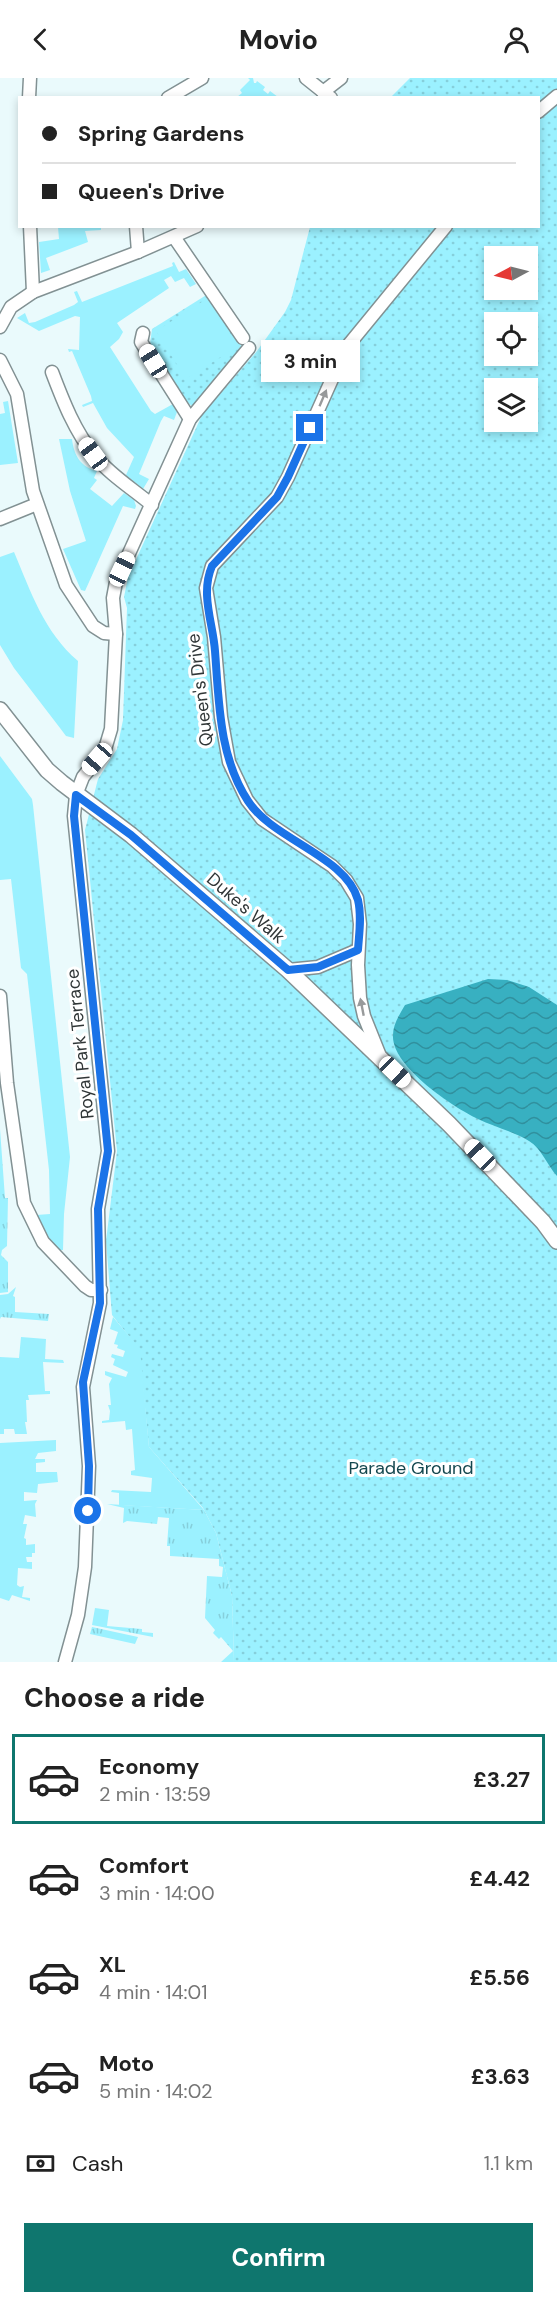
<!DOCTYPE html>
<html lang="en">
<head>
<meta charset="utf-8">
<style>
  body { margin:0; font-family:"DM Sans",sans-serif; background:#f6f6f6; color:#222; height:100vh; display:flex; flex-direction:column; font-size:22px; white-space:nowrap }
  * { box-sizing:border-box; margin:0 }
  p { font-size:20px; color:#767676 }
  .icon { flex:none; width:33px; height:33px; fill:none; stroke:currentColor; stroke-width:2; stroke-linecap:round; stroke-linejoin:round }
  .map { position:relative; height:1584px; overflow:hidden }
  .details { display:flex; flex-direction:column; background:#fff; flex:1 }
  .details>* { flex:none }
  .hud { position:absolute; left:18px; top:18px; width:522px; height:132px; border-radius:0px; box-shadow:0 3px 9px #0003; display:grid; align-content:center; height:132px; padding:0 24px; background:#fff }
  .needle { width:39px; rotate:263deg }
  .buttons { position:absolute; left:484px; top:168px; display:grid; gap:12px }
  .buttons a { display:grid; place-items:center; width:54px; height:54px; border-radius:0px; background:#fff; box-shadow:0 3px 9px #0003; font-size:30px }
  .end { position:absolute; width:27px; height:27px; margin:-14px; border:8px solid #1a73e8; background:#fff; box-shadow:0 0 0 3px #fff }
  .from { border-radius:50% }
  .bubble { position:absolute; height:42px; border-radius:0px; background:#fff; box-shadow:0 3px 9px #0003; font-size:20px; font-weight:700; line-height:42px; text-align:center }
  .car { position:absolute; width:18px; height:36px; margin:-18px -9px; border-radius:8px; box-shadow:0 0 4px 2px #0007; background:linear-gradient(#fff 24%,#345 0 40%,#fff 0 76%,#345 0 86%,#fff 0) }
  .hud b { display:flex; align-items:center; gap:21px; height:57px; font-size:22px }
  .hud b+b { border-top:2px solid #e0e0e0 }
  .hud i { width:15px; height:15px; background:#222 }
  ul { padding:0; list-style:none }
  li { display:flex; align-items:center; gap:18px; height:90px; margin:0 12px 9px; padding:0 12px; border:3px solid transparent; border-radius:0px }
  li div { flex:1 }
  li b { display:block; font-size:22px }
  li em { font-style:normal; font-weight:700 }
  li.selected { border-color:#0f766e }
  li>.icon { width:54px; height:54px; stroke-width:1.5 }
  h2 { padding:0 24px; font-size:27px; line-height:72px }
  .pay { display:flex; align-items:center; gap:15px; height:66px; padding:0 24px; font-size:22px }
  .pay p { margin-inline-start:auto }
  .action { display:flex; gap:12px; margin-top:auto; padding:12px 24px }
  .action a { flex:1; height:69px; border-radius:0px; background:#0f766e; color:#fff; font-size:24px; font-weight:700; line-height:69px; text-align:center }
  header { display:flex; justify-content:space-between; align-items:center; height:78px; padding:0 24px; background:#fff; font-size:27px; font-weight:700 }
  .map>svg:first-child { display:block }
</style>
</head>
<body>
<header><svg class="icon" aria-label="back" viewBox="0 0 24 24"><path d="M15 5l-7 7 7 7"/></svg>Movio<svg class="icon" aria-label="person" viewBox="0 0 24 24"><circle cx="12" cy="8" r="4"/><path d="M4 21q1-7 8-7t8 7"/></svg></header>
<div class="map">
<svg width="557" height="1584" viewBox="0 0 557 1584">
  <defs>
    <pattern id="grass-tufts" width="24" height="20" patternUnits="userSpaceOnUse" patternTransform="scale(1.5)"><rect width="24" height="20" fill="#9bf1ff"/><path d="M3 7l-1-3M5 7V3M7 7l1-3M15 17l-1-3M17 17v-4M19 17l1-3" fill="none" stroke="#86cfdb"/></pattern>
    <pattern id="park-dots" width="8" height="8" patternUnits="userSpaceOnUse" patternTransform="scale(1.5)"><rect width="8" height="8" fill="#9bf1ff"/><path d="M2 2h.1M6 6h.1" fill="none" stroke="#86cfdb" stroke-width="1.8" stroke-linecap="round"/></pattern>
    <pattern id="water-waves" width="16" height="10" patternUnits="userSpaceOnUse" patternTransform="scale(1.5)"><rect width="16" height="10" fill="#38b0c1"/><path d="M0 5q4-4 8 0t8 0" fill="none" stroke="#30909e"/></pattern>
  </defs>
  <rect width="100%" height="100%" fill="#eafafc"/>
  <g fill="url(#grass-tufts)">
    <polygon points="0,1051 5,1120 8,1120 7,1168 2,1172 1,1177 8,1184 8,1214 0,1215"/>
    <polygon points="16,1209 13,1218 15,1219 15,1234 49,1236 48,1243 1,1239 0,1241 0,1217 8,1216"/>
    <polygon points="107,1426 204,1432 216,1455 232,1518 234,1584 221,1584 233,1573 221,1559 219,1561 213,1555 215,1552 205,1540 207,1498 222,1499 223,1489 219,1488 219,1481 170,1478 170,1468 167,1468 169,1440 158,1439 157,1446 127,1443 123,1445 124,1430"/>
    <polygon points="95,1530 109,1532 107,1548 142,1551 142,1554 153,1555 153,1559 92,1547"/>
    <polygon points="92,1549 138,1559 135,1566 90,1556"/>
  </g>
  <g fill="url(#park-dots)" fill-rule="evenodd">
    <path d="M410,0H557V1584H234L232,1518L216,1455L203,1430L149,1369L139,1271L112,1237L106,1163L117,1073L85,752L98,701L117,671L123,642L127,530L124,519L128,499L202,337L257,273L285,234L291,222L310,149L538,148V20L391,19ZM495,178H528V212H495ZM495,244H528V278H495ZM495,310H528V344H495Z"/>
    <polygon points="208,216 242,269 192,328 187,324 150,266 152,251"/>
  </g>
  <g fill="#9bf1ff">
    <polygon points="248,0 253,0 254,5 256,5 257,3 265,9 263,12 268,16 270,13 278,19 237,19 242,15 240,12 250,2"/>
    <polygon points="58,149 101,149 101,152 85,153 88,164 46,180 50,192 41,195 39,164 59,161"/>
    <polygon points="174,184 179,194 186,191 196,206 190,209 184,200 175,204 171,198 164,202 169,210 117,245 123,254 119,261 110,269 151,333 155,336 173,326 177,334 174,342 164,338 161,343 139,396 149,401 143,411 126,397 134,379 107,350 93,325 83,329 82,327 92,323 91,318 72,273 69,274 68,271 79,272 80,239 75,238 39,253 17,240 25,235 29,245 35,244 74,227 78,224 74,214 77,213 82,224 173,188 172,185"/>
    <polygon points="208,220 238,268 186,301 156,253"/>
    <polygon points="8,323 18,385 0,387 0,336 5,335 3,324"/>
    <path d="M59,361H72C74,378 81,389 97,393L94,400L97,402L90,411L112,428L124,415L134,422L136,428L135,431L123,428L85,513L81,512L63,471L86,463L70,413Z"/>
    <path d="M14,474C31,514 44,554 78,583L74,660L66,658L60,650L14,590L0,567V479Z"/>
    <polygon points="0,678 32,721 33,727 70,1079 64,1136 63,1172 57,1172 40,1148 36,1137 50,1136 49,1092 27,896 21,890 11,801 0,802"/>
    <polygon points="113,1239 140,1271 149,1369 204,1432 119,1427 119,1415 111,1414 112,1412 151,1414 152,1400 131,1397 131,1393 135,1392 132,1351 126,1352 125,1343 102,1345 102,1343 109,1342 110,1333 108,1327 111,1327 109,1306 112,1300 105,1297 105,1293 126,1299 128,1294 113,1287 115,1281 111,1279 112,1276 123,1279 125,1273 117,1270 118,1267 114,1266 118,1254 110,1251"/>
    <polygon points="21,1259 46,1261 45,1281 63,1282 64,1285 43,1284 45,1313 50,1313 50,1316 28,1317 29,1322 26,1322 27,1344 25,1344 27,1356 15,1356 14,1351 4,1351 4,1356 0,1356 0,1279 19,1280"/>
    <polygon points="56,1362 56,1373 38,1375 35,1381 45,1381 45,1384 36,1385 36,1394 57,1394 58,1404 38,1406 37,1415 24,1414 24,1423 37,1422 35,1426 36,1439 25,1437 23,1446 27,1446 24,1460 26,1461 26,1467 35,1466 35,1475 32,1475 32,1479 26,1479 27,1484 32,1484 32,1491 18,1490 17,1507 20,1509 24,1508 22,1519 30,1520 30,1523 12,1517 9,1523 0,1520 0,1365"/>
  </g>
  <path fill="url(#water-waves)" d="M488,901L507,902L529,909L557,927V1098C547,1087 542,1071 529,1063C513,1053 494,1049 478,1041C453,1029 391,988 393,957C393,946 400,936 405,927Z"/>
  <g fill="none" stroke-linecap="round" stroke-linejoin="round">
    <defs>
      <g id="minor">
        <polyline points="306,0 331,20"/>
        <polyline points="323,14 341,0"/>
        <polyline points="29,20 30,0"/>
        <polyline points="168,20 202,0"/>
        <polyline points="538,34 557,18"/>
        <polyline points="30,148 33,214"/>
        <polyline points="136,148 138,174"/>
        <polyline points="174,159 243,260"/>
        <polyline points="0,249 11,229 33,214 138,174 197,148"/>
        <polyline points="143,255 141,264 190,341"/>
        <polyline points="0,282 17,316 33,413 66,507 93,548 104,555 116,556"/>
        <path d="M52,294C63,323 75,354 95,378C110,397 133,411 152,427"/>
        <polyline points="0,441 37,426"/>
        <polyline points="288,892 318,889 358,872"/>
        <polyline points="0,918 7,1005 24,1125 43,1164 85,1208 91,1212 101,1212"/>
        <polyline points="380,978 364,938 360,920 358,887 360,846 357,820 346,802 332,788 262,741 247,722 229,684 221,639 214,559 206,510 212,488 277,419 288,399 346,270 446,148"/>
        <polyline points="65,1584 78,1537 85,1489 89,1388 83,1309 100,1225 98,1131 108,1073 74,738 76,717 83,699 105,671 111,651 116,556 113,520 116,504 190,341 249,270"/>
      </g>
      <polyline id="tertiary" points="0,632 47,692 62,705 131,757 288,892 449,1046 543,1144 557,1163"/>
    </defs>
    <use href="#minor" stroke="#829193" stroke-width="15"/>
    <use href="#tertiary" stroke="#829193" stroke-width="18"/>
    <use href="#minor" stroke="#fff" stroke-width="12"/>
    <use href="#tertiary" stroke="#fff" stroke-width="15"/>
  </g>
  <defs><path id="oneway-solid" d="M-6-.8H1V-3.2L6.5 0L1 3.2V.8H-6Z" transform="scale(1.5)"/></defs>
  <g fill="#989a9b">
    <use href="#oneway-solid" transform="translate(323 320) rotate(-67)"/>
    <use href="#oneway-solid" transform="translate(362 929) rotate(-101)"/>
  </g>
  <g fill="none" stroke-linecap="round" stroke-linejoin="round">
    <path stroke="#1a73e8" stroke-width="8" d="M88,1433L89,1388L83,1304L100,1225L98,1131L108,1073L74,738L76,717L131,757L288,892L318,889L358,872C359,856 362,838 358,822C346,778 273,762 248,723C219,679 219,624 215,573C213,545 200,516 212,488L277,419L288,399L310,350"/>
  </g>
  <g text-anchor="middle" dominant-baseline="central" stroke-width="6" stroke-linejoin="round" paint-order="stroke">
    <g font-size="18" fill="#303637" stroke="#fff">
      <text transform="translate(200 612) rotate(-97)">Queen's Drive</text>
      <text transform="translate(246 830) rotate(41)">Duke's Walk</text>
      <text transform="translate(80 966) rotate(-96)">Royal Park Terrace</text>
    </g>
    <g font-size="18" fill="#14474f" stroke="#fff">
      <text x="411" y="1390">Parade Ground</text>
    </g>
  </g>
</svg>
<div class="buttons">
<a><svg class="needle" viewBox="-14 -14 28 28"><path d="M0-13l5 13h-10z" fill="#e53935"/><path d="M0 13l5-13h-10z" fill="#767676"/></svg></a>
<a><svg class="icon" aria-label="locate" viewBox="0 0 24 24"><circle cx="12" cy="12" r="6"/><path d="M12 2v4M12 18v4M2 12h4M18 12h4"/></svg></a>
<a><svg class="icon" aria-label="layers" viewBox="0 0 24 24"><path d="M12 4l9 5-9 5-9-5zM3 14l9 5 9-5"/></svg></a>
</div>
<i class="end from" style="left:88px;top:1433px"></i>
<i class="end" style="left:310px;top:350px"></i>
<div class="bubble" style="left:261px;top:262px;width:99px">3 min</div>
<i class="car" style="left:153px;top:283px;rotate:328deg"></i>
<i class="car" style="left:93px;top:376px;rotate:324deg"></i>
<i class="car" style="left:122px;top:491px;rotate:25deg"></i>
<i class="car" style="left:97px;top:681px;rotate:221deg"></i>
<i class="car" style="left:395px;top:994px;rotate:134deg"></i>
<i class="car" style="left:480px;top:1077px;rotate:316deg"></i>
<div class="hud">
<b><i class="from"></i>Spring Gardens</b>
<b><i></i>Queen's Drive</b>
</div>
</div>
<section class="details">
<h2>Choose a ride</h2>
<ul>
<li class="selected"><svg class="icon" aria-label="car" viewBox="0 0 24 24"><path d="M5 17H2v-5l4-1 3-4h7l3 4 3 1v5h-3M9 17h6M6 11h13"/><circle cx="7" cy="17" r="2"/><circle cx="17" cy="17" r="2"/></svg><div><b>Economy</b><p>2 min · 13:59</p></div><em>£3.27</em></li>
<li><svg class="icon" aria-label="car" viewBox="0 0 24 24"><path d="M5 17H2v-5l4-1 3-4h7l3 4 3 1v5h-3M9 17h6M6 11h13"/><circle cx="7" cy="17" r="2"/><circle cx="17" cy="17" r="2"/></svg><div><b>Comfort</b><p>3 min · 14:00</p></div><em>£4.42</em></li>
<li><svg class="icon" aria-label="car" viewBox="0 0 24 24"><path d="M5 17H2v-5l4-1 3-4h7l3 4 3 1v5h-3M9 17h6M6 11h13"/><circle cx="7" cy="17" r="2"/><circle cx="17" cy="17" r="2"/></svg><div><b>XL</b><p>4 min · 14:01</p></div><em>£5.56</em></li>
<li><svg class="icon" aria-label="car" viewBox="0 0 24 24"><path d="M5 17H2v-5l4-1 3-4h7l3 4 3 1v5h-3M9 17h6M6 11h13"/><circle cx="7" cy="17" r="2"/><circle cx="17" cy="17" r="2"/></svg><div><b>Moto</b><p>5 min · 14:02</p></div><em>£3.63</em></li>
</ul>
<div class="pay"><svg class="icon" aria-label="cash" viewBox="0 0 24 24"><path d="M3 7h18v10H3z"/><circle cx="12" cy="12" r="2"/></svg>Cash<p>1.1 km</p></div>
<div class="action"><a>Confirm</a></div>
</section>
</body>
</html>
